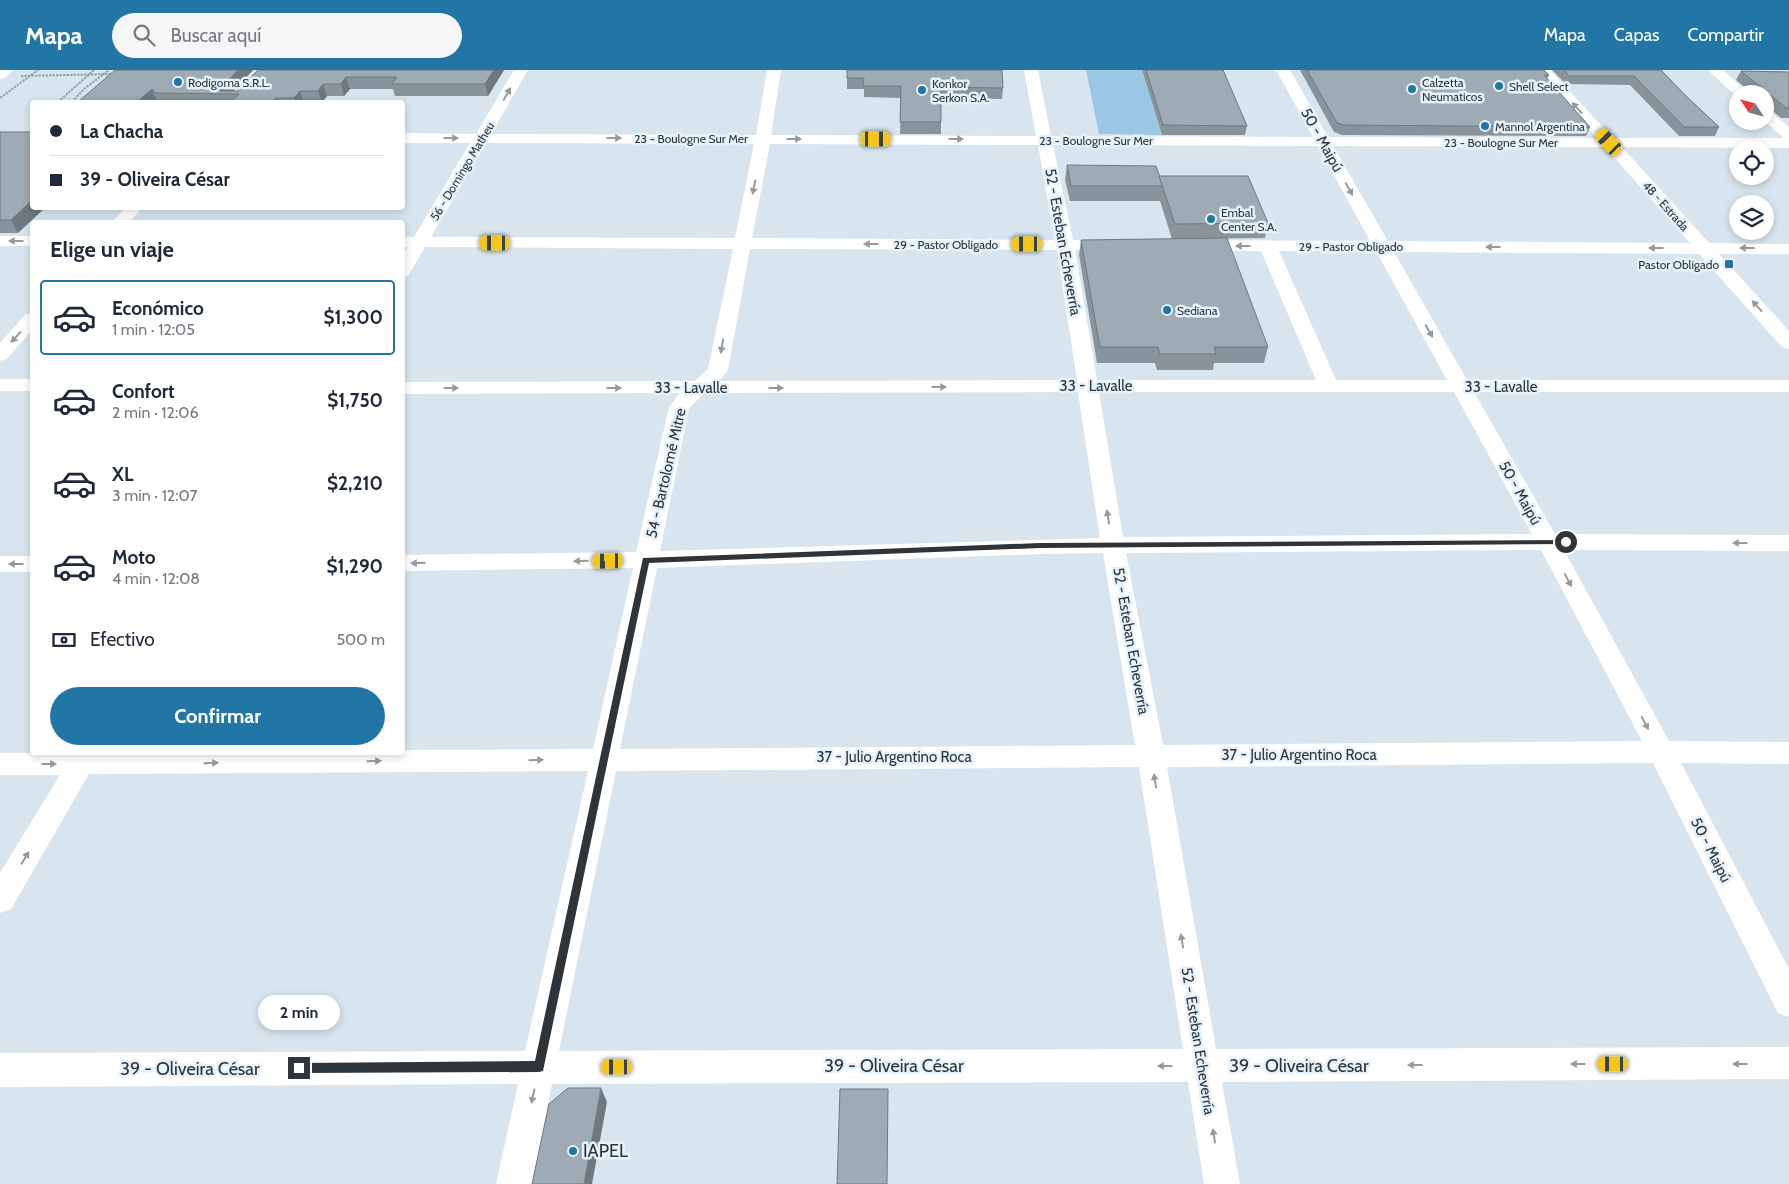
<!DOCTYPE html>
<html lang="es">
<head>
<meta charset="utf-8">
<style>
  body { margin:0; font-family:Cabin,sans-serif; background:#f6f6f7; color:#1f2937; height:100vh; display:flex; flex-direction:column; font-size:19px; white-space:nowrap }
  * { box-sizing:border-box; margin:0 }
  p { font-size:16px; color:#747a83 }
  .icon { flex:none; width:28px; height:28px; fill:none; stroke:currentColor; stroke-width:2; stroke-linecap:round; stroke-linejoin:round }
  .map { position:relative; flex:1; overflow:hidden }
  .drawer { position:absolute; left:30px; top:150px; width:375px; height:535px; display:flex; flex-direction:column; background:#fff; border-radius:5px; box-shadow:0 2px 8px #0003 }
  .drawer>* { flex:none }
  .hud { position:absolute; left:30px; top:30px; width:375px; height:110px; border-radius:5px; box-shadow:0 2px 8px #0003; display:grid; align-content:center; height:110px; padding:0 20px; background:#fff }
  .needle { width:32px; rotate:306deg }
  .buttons { position:absolute; left:1729px; top:15px; display:grid; gap:10px }
  .buttons a { display:grid; place-items:center; width:45px; height:45px; border-radius:50%; background:#fff; box-shadow:0 2px 8px #0003; font-size:25px }
  .end { position:absolute; width:22px; height:22px; margin:-11px; border:6px solid #2f3438; background:#fff; box-shadow:0 0 0 2px #fff }
  .from { border-radius:50% }
  .bubble { position:absolute; height:35px; border-radius:18px; background:#fff; box-shadow:0 2px 8px #0003; font-size:16px; font-weight:700; line-height:35px; text-align:center }
  .car { position:absolute; width:15px; height:30px; margin:-15px -8px; border-radius:6px; box-shadow:0 0 4px 1px #0007; background:linear-gradient(#f5c518 24%,#345 0 40%,#f5c518 0 76%,#345 0 86%,#f5c518 0) }
  .hud b { display:flex; align-items:center; gap:18px; height:48px; font-size:19px }
  .hud b+b { border-top:1px solid #e0e1e3 }
  .hud i { width:12px; height:12px; background:#1f2937 }
  ul { padding:0; list-style:none }
  li { display:flex; align-items:center; gap:15px; height:75px; margin:0 10px 8px; padding:0 10px; border:2px solid transparent; border-radius:5px }
  li div { flex:1 }
  li b { display:block; font-size:19px }
  li em { font-style:normal; font-weight:700 }
  li.on { border-color:#2176a6 }
  li>.icon { width:45px; height:45px; stroke-width:1.5 }
  h2 { padding:0 20px; font-size:22px; line-height:60px }
  .pay { display:flex; align-items:center; gap:12px; height:55px; padding:0 20px; font-size:19px }
  .pay p { margin-inline-start:auto }
  .button { display:flex; gap:10px; margin-top:auto; padding:10px 20px }
  .button a { flex:1; height:58px; border-radius:30px; background:#2176a6; color:#fff; font-size:20px; font-weight:700; line-height:58px; text-align:center }
  header { display:flex; align-items:center; gap:30px; box-sizing:border-box; height:70px; padding:0 25px; background:#2176a6; color:#fff }
  header strong { font-size:24px }
  nav { display:flex; gap:28px; margin-inline-start:auto; font-size:18px }
  .search { width:350px; height:45px; background:#f6f6f7; display:flex; align-items:center; gap:12px; box-sizing:border-box; padding:0 18px; border-radius:28px; color:#747a83; font-size:19px }
  .map>svg:first-child { display:block }
</style>
</head>
<body>
<header>
<strong>Mapa</strong>
<div class="search"><svg class="icon" aria-label="search" viewBox="0 0 24 24"><circle cx="10" cy="10" r="6"/><path d="M15 15l6 6"/></svg>Buscar aquí</div>
<nav><a>Mapa</a><a>Capas</a><a>Compartir</a></nav>
</header>
<div class="map">
<svg width="1789" height="1114" viewBox="0 0 1789 1114">
  <rect width="100%" height="100%" fill="#d8e5ee"/>
  <polygon fill="#9ac7e6" points="1086,0 1142,0 1162,65 1099,64"/>
  <g fill="none" stroke-linecap="round" stroke-linejoin="round">
    <g stroke="#98a2a9" stroke-width="2" stroke-dasharray="2.5 1" stroke-linecap="butt">
      <polyline points="21,6 114,4"/>
      <polyline points="0,28 38,0"/>
      <polyline points="58,32 94,0"/>
      <polyline points="72,32 84,19 109,0"/>
    </g>
    <g fill="#fff" fill-rule="evenodd">
      <polygon points="0,0 13,0 5,8 0,9"/>
      <path d="M514,0H528L491,64L756,65L767,0H781L771,65L1036,66L1024,0H1038L1051,66L1313,67L1276,0H1290L1328,67L1597,68L1535,0H1550L1613,68H1784L1764,51L1765,40L1770,41L1789,57V78L1622,77L1709,173L1789,174V184H1719L1789,261V279L1782,277L1699,184L1394,182L1467,310H1789V322H1474L1555,464L1789,465V481L1564,480L1669,671L1789,672V694L1681,693L1789,899V947L1778,943L1653,693L1167,697L1216,979L1789,977V1009L1222,1012L1240,1114H1204L1188,1012L552,1014L532,1114H496L518,1014L0,1017V983L525,981L588,701L89,704L11,839L0,843V803L60,705H0V683L402,682V680L593,679L633,498L402,501V485L636,482L669,337L680,323L402,324V312L695,311L708,299L733,179L425,177L408,206L402,207V186L408,177H402V167H414L470,73H402V63L476,64ZM486,73L754,74L735,168L431,167ZM770,74L1038,75L1055,170L752,168ZM1053,75L1318,76L1370,171L1195,170L1189,171L1186,175L1189,179L1195,180L1261,181L1316,310H1097L1075,180H1115L1121,179L1124,175L1121,171L1115,170H1073ZM1333,76L1605,77L1690,173L1388,171ZM750,179L1057,180L1077,310L719,311L728,300ZM1279,181H1376L1447,310H1336ZM1078,322L1100,468L660,481L689,338L705,323ZM1099,322H1454L1532,464L1123,467ZM1541,480L1642,671L1163,675L1126,483ZM1103,483L1135,675L620,679L657,498L1040,484ZM1139,697L1183,979L559,981L616,701Z"/>
      <polygon points="1708,0 1723,0 1749,24 1738,24 1737,27"/>
      <polygon points="125,138 142,138 129,152 112,152"/>
      <rect x="0" y="166" width="32" height="10"/>
      <polygon points="32,243 32,260 7,289 0,291 0,273 25,245"/>
      <rect x="0" y="309" width="32" height="12"/>
      <rect x="0" y="486" width="32" height="16"/>
    </g>
  </g>
  <g fill="#89939b">
    <polygon points="253,0 233,21 238,21 258,0 504,0 488,26 395,26 393,19 350,19 344,26 327,26 322,32 158,32 157,31 155,32 78,32"/>
    <polygon points="847,0 1003,18 1002,29 941,28 941,64 900,64 901,28 864,27 864,19 847,19"/>
    <polygon points="1142,0 1223,0 1247,56 1245,65 1162,65"/>
    <polygon points="1300,0 1544,0 1549,5 1547,9 1590,57 1586,66 1342,65 1334,62"/>
    <polygon points="1552,0 1661,0 1685,25 1719,57 1715,66 1679,66 1630,15 1566,14"/>
    <polygon points="1741,1 1789,2 1789,48 1781,48 1765,34 1765,24 1753,24 1736,10"/>
    <polygon points="0,62 18,163 0,163"/>
    <polygon points="1067,95 1159,106 1268,153 1265,168 1172,169 1160,131 1070,131 1065,110"/>
    <polygon points="1081,170 1268,277 1264,293 1214,293 1213,300 1157,300 1155,293 1097,293 1079,185"/>
  </g>
  <g fill="#6f787e">
    <polygon points="238,0 253,0 231,24 220,21 220,19"/>
    <polygon points="494,0 504,0 488,26 485,14"/>
    <polygon points="346,7 350,19 344,26 341,14"/>
    <polygon points="323,14 327,26 322,32 318,21"/>
    <polygon points="152,19 157,31 155,32 137,32"/>
    <polygon points="300,21 304,32 296,32 294,28"/>
    <polygon points="276,28 278,32 272,32"/>
    <polygon points="32,130 32,138 45,138 18,163 11,150"/>
    <polygon points="601,1018 607,1032 592,1114 584,1114"/>
  </g>
  <g fill="#9fabb4" stroke="#6f787e">
    <polygon points="115,0 238,0 220,19 220,21 238,21 258,0 494,0 485,14 392,14 397,7 346,7 341,14 323,14 318,21 300,21 294,28 276,28 272,32 231,32 239,24 156,23 152,19 137,32 78,32"/>
    <polygon points="847,0 1002,0 1003,18 941,17 941,52 900,52 901,16 863,16 864,8 847,8"/>
    <polygon points="1146,0 1223,0 1247,56 1163,55"/>
    <polygon points="1307,0 1544,0 1549,5 1544,5 1590,57 1344,55 1337,53"/>
    <polygon points="1564,0 1661,0 1685,25 1719,57 1684,57 1634,6 1569,6"/>
    <polygon points="1741,1 1789,2 1789,38 1786,38"/>
    <polygon points="0,62 32,62 32,130 11,150 0,150"/>
    <polygon points="1067,95 1156,96 1163,116 1071,116"/>
    <polygon points="1159,106 1248,106 1268,153 1175,154"/>
    <polygon points="1227,168 1268,277 1214,277 1216,284 1160,284 1158,277 1100,277 1081,170"/>
    <polygon points="568,1018 601,1018 584,1114 532,1114 549,1034"/>
    <polygon points="840,1019 888,1019 887,1114 837,1114"/>
  </g>
  <defs><path id="oneway-solid" d="M-6-.8H1V-3.2L6.5 0L1 3.2V.8H-6Z" transform="scale(1.25)"/></defs>
  <g fill="#979a9c">
    <use href="#oneway-solid" transform="translate(507 24) rotate(-60)"/>
    <use href="#oneway-solid" transform="translate(1577 38) rotate(-133)"/>
    <use href="#oneway-solid" transform="translate(451 68)"/>
    <use href="#oneway-solid" transform="translate(614 68)"/>
    <use href="#oneway-solid" transform="translate(794 69)"/>
    <use href="#oneway-solid" transform="translate(956 69)"/>
    <use href="#oneway-solid" transform="translate(754 117) rotate(101)"/>
    <use href="#oneway-solid" transform="translate(1349 119) rotate(61)"/>
    <use href="#oneway-solid" transform="translate(16 171) rotate(-180)"/>
    <use href="#oneway-solid" transform="translate(871 174) rotate(-180)"/>
    <use href="#oneway-solid" transform="translate(1243 176) rotate(-180)"/>
    <use href="#oneway-solid" transform="translate(1493 177) rotate(-180)"/>
    <use href="#oneway-solid" transform="translate(1656 178) rotate(-180)"/>
    <use href="#oneway-solid" transform="translate(1747 178) rotate(-180)"/>
    <use href="#oneway-solid" transform="translate(1757 236) rotate(-132)"/>
    <use href="#oneway-solid" transform="translate(1429 261) rotate(60)"/>
    <use href="#oneway-solid" transform="translate(16 267) rotate(132)"/>
    <use href="#oneway-solid" transform="translate(722 276) rotate(101)"/>
    <use href="#oneway-solid" transform="translate(939 317)"/>
    <use href="#oneway-solid" transform="translate(451 318)"/>
    <use href="#oneway-solid" transform="translate(614 318)"/>
    <use href="#oneway-solid" transform="translate(776 318)"/>
    <use href="#oneway-solid" transform="translate(1108 447) rotate(-99)"/>
    <use href="#oneway-solid" transform="translate(1740 473) rotate(-180)"/>
    <use href="#oneway-solid" transform="translate(581 491) rotate(179)"/>
    <use href="#oneway-solid" transform="translate(418 493) rotate(179)"/>
    <use href="#oneway-solid" transform="translate(16 494) rotate(-180)"/>
    <use href="#oneway-solid" transform="translate(1568 510) rotate(62)"/>
    <use href="#oneway-solid" transform="translate(1645 653) rotate(62)"/>
    <use href="#oneway-solid" transform="translate(536 690) rotate(-1)"/>
    <use href="#oneway-solid" transform="translate(374 691) rotate(-1)"/>
    <use href="#oneway-solid" transform="translate(211 693) rotate(-1)"/>
    <use href="#oneway-solid" transform="translate(49 694)"/>
    <use href="#oneway-solid" transform="translate(1155 711) rotate(-99)"/>
    <use href="#oneway-solid" transform="translate(25 788) rotate(-59)"/>
    <use href="#oneway-solid" transform="translate(1182 871) rotate(-99)"/>
    <use href="#oneway-solid" transform="translate(1578 994) rotate(180)"/>
    <use href="#oneway-solid" transform="translate(1740 994) rotate(180)"/>
    <use href="#oneway-solid" transform="translate(1415 995) rotate(180)"/>
    <use href="#oneway-solid" transform="translate(1165 996) rotate(180)"/>
    <use href="#oneway-solid" transform="translate(533 1026) rotate(102)"/>
    <use href="#oneway-solid" transform="translate(1214 1066) rotate(-99)"/>
  </g>
  <polygon fill="#2f3438" points="1566,470 1570,472 1569,474 1040,478 649,493 543,1001 539,1002 299,1003 295,1002 294,998 295,994 299,993 535,991 643,488 1040,473"/>
  <g fill="#2176a6" stroke="#e5f2fb" stroke-width="2">
    <circle cx="178" cy="12" r="5"/>
    <circle cx="1499" cy="16" r="5"/>
    <circle cx="1412" cy="19" r="5"/>
    <circle cx="922" cy="20" r="5"/>
    <circle cx="1485" cy="56" r="5"/>
    <circle cx="1211" cy="149" r="5"/>
    <rect x="1724" y="189" width="10" height="10" rx="2.5"/>
    <circle cx="1167" cy="240" r="5"/>
    <circle cx="573" cy="1081" r="5"/>
  </g>
  <g text-anchor="middle" dominant-baseline="central" stroke-width="5" stroke-linejoin="round" paint-order="stroke">
    <g font-size="12" fill="#2f3438" stroke="#e5f2fb" text-anchor="start">
      <text x="188" y="12">Rodigoma S.R.L.</text>
      <text x="1422" y="12">Calzetta<tspan x="1422" dy="14">Neumaticos</tspan></text>
      <text x="932" y="13">Konkor<tspan x="932" dy="14">Serkon S.A.</tspan></text>
      <text x="1509" y="16">Shell Select</text>
      <text x="1495" y="56">Mannol Argentina</text>
      <text x="1221" y="142">Embal<tspan x="1221" dy="14">Center S.A.</tspan></text>
      <text x="1719" y="194" text-anchor="end">Pastor Obligado</text>
      <text x="1177" y="240">Sediana</text>
    </g>
    <g font-size="12" fill="#2f3438" stroke="#e5f2fb">
      <text x="691" y="68">23 - Boulogne Sur Mer</text>
      <text x="1096" y="70">23 - Boulogne Sur Mer</text>
      <text x="1501" y="72">23 - Boulogne Sur Mer</text>
      <text transform="translate(462 101) rotate(-59)">56 - Domingo Matheu</text>
      <text transform="translate(1666 136) rotate(48)">48 - Estrada</text>
      <text x="946" y="174">29 - Pastor Obligado</text>
      <text x="1351" y="176">29 - Pastor Obligado</text>
    </g>
    <g font-size="15" fill="#2f3438" stroke="#e5f2fb">
      <text transform="translate(1322 70) rotate(61)">50 - Maipú</text>
      <text transform="translate(1063 172) rotate(80)">52 - Esteban Echeverría</text>
      <text x="1096" y="316">33 - Lavalle</text>
      <text x="1501" y="317">33 - Lavalle</text>
      <text x="691" y="318">33 - Lavalle</text>
      <text transform="translate(666 403) rotate(-77)">54 - Bartolomé Mitre</text>
      <text transform="translate(1520 423) rotate(61)">50 - Maipú</text>
      <text transform="translate(1131 571) rotate(80)">52 - Esteban Echeverría</text>
      <text x="1299" y="685">37 - Julio Argentino Roca</text>
      <text x="894" y="687">37 - Julio Argentino Roca</text>
      <text transform="translate(1711 780) rotate(63)">50 - Maipú</text>
      <text transform="translate(1198 971) rotate(81)">52 - Esteban Echeverría</text>
    </g>
    <g font-size="18" fill="#2f3438" stroke="#e5f2fb">
      <text x="894" y="996">39 - Oliveira César</text>
      <text x="1299" y="996">39 - Oliveira César</text>
      <text x="190" y="999">39 - Oliveira César</text>
    </g>
    <g font-size="18" fill="#2f3438" stroke="#e5f2fb" text-anchor="start">
      <text x="583" y="1081">IAPEL</text>
    </g>
  </g>
</svg>
<div class="buttons">
<a><svg class="needle" viewBox="-14 -14 28 28"><path d="M0-13l5 13h-10z" fill="#e53935"/><path d="M0 13l5-13h-10z" fill="#747a83"/></svg></a>
<a><svg class="icon" aria-label="locate" viewBox="0 0 24 24"><circle cx="12" cy="12" r="6"/><path d="M12 2v4M12 18v4M2 12h4M18 12h4"/></svg></a>
<a><svg class="icon" aria-label="layers" viewBox="0 0 24 24"><path d="M12 4l9 5-9 5-9-5zM3 14l9 5 9-5"/></svg></a>
</div>
<i class="end from" style="left:1566px;top:472px"></i>
<i class="end" style="left:299px;top:998px"></i>
<div class="bubble" style="left:258px;top:925px;width:82px">2 min</div>
<i class="car" style="left:876px;top:69px;rotate:90deg"></i>
<i class="car" style="left:1609px;top:72px;rotate:317deg"></i>
<i class="car" style="left:495px;top:173px;rotate:270deg"></i>
<i class="car" style="left:1027px;top:174px;rotate:270deg"></i>
<i class="car" style="left:608px;top:491px;rotate:269deg"></i>
<i class="car" style="left:1613px;top:994px;rotate:270deg"></i>
<i class="car" style="left:617px;top:997px;rotate:270deg"></i>
<div class="hud">
<b><i class="from"></i>La Chacha</b>
<b><i></i>39 - Oliveira César</b>
</div>
<section class="drawer">
<h2>Elige un viaje</h2>
<ul>
<li class="on"><svg class="icon" aria-label="car" viewBox="0 0 24 24"><path d="M5 17H2v-5l4-1 3-4h7l3 4 3 1v5h-3M9 17h6M6 11h13"/><circle cx="7" cy="17" r="2"/><circle cx="17" cy="17" r="2"/></svg><div><b>Económico</b><p>1 min · 12:05</p></div><em>$1,300</em></li>
<li><svg class="icon" aria-label="car" viewBox="0 0 24 24"><path d="M5 17H2v-5l4-1 3-4h7l3 4 3 1v5h-3M9 17h6M6 11h13"/><circle cx="7" cy="17" r="2"/><circle cx="17" cy="17" r="2"/></svg><div><b>Confort</b><p>2 min · 12:06</p></div><em>$1,750</em></li>
<li><svg class="icon" aria-label="car" viewBox="0 0 24 24"><path d="M5 17H2v-5l4-1 3-4h7l3 4 3 1v5h-3M9 17h6M6 11h13"/><circle cx="7" cy="17" r="2"/><circle cx="17" cy="17" r="2"/></svg><div><b>XL</b><p>3 min · 12:07</p></div><em>$2,210</em></li>
<li><svg class="icon" aria-label="car" viewBox="0 0 24 24"><path d="M5 17H2v-5l4-1 3-4h7l3 4 3 1v5h-3M9 17h6M6 11h13"/><circle cx="7" cy="17" r="2"/><circle cx="17" cy="17" r="2"/></svg><div><b>Moto</b><p>4 min · 12:08</p></div><em>$1,290</em></li>
</ul>
<div class="pay"><svg class="icon" aria-label="cash" viewBox="0 0 24 24"><path d="M3 7h18v10H3z"/><circle cx="12" cy="12" r="2"/></svg>Efectivo<p>500 m</p></div>
<div class="button"><a>Confirmar</a></div>
</section>
</div>
</body>
</html>
